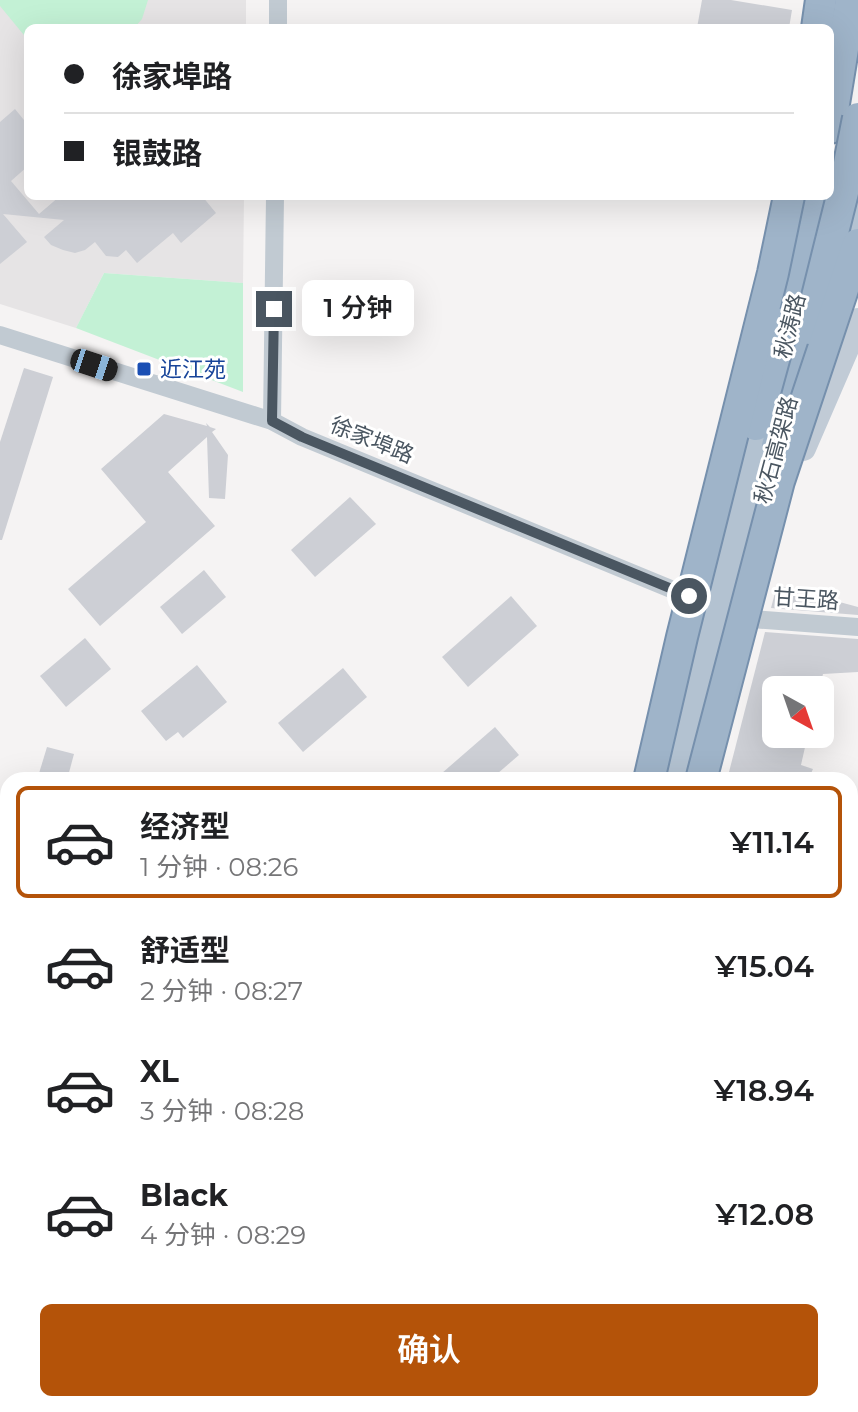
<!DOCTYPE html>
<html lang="zh">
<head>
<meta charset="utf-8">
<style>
  body { margin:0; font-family:Montserrat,"Noto Sans SC",sans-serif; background:#f6f6f6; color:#202124; height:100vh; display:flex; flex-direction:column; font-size:30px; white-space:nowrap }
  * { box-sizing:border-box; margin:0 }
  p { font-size:26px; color:#757577 }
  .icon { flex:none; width:44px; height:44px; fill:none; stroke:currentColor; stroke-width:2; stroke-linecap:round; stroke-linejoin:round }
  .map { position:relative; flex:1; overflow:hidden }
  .panel { position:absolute; left:0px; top:772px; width:858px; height:640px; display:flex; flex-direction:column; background:#fff; border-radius:24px 24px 0 0; box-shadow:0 8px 32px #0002 }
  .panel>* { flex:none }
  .guide { position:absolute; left:24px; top:24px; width:810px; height:176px; border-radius:12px; box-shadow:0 8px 32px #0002; display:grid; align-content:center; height:176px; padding:0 40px; background:#fff }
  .needle { width:52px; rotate:140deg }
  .tools { position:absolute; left:762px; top:676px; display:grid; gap:16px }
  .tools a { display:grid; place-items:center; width:72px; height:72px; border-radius:12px; background:#fff; box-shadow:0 8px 32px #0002; font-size:40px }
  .end { position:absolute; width:36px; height:36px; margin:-18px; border:10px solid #4a5661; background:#fff; box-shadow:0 0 0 4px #fff }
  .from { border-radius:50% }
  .bubble { position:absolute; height:56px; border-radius:12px; background:#fff; box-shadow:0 8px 32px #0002; font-size:26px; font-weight:600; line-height:56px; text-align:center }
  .car { position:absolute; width:24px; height:48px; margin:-24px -12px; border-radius:10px; box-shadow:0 0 6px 2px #0007; background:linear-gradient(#222 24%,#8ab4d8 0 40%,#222 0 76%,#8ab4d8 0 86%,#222 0) }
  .guide b { display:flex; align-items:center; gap:28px; height:76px; font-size:30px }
  .guide b+b { border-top:2px solid #e0e0e0 }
  .guide i { width:20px; height:20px; background:#202124 }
  ul { padding:14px 0 0; list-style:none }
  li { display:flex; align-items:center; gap:24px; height:112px; margin:0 16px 12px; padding:0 24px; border:4px solid transparent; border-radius:12px }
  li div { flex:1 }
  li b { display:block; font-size:30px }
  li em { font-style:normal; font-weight:600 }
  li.selected { border-color:#b45309 }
  li>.icon { width:72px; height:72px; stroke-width:1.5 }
  .primary-button { display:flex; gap:16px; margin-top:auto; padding:16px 40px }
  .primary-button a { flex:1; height:92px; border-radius:12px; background:#b45309; color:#fff; font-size:32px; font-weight:600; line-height:92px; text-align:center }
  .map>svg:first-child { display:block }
</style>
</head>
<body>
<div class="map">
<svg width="858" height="1412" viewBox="0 0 858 1412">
  <rect width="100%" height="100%" fill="#f5f3f3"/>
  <polygon fill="#e6e4e5" points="0,0 246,0 246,28 28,28 28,196 244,196 243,283 104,273 76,328 0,304"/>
  <g fill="#c3f1d5">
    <polygon points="0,0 148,0 142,19 134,28 28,28 28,40 0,6"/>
    <polygon points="104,273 243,283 243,392 76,328"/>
  </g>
  <g fill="#cdcfd5">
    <polygon points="702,0 731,0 792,10 789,28 697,28"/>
    <polygon points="15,109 28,125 28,166 11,181 39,214 60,196 202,196 216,213 181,243 173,233 137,263 126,250 118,257 106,256 95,242 85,250 75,253 63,250 51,245 44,237 64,220 3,214 27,242 0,264 0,122"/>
    <polygon points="24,368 53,377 2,540 0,540 0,442"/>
    <polygon points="164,414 207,426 206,423 210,427 216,429 212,432 228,455 225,499 209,498 207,437 168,472 215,526 100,626 68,589 146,522 101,469"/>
    <polygon points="350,497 376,524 315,577 291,550"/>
    <polygon points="204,570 226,597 182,634 160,607"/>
    <polygon points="777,585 858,607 858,615 771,608"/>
    <polygon points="511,596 537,626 468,687 442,657"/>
    <polygon points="765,632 858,639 858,672 823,674 819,690 776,690 776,734 808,734 801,765 813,769 808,780 759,780 729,772"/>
    <polygon points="85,638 111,669 66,707 40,676"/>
    <polygon points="197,665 227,702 183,738 178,732 166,741 141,711"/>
    <polygon points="343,668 367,697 303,752 278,723"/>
    <polygon points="495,727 519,755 490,780 434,780"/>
    <polygon points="47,747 74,754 67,780 37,780"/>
  </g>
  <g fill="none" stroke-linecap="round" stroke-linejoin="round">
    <defs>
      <g id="trunk">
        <polyline points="817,28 821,0"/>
        <polyline points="830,128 851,0"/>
        <polyline points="784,323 815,196"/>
        <polyline points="777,446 809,329"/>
        <polyline points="499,1412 500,1404"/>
        <polyline points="522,1412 524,1404"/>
      </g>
    </defs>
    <use href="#trunk" stroke="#7690ad" stroke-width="34"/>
    <g stroke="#c1cad2" stroke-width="18">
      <polyline points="278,28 278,0"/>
      <polyline points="0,335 272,421 302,437 700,601"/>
      <polyline points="272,421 275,196"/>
      <polyline points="751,619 858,627"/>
    </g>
    <g stroke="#c1cbd6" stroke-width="26">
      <polyline points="803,448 858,321"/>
      <polyline points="0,1334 8,1335"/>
      <polyline points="213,1404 233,1412"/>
    </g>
    <g stroke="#b3c2d1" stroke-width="28">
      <polyline points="842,268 858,197"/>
      <polyline points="671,780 771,402"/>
      <polyline points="542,1412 543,1404"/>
    </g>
    <use href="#trunk" stroke="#9fb4c9" stroke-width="30"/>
    <defs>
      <g id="trunk-bridge">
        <polyline points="809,329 845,184 858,118"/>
        <polyline points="756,425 784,323"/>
        <polyline points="649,780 682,637 773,273 789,196"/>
        <polyline points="701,780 779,481 858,244"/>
      </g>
    </defs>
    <use href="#trunk-bridge" stroke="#7690ad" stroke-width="34" stroke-linecap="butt"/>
    <use href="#trunk-bridge" stroke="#9fb4c9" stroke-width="30"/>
  </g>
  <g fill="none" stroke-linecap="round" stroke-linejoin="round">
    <polyline stroke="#4a5661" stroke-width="10" points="274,309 272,421 302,437 689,596"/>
  </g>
  <rect fill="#1a4fb4" stroke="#fff" stroke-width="3" x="136" y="361" width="16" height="16" rx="4"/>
  <g text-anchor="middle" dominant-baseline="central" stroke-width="6" stroke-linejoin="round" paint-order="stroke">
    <g font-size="22" fill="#4a5661" stroke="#fff">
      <text transform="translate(790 326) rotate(-76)">秋涛路</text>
      <text transform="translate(372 440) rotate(22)">徐家埠路</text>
      <text transform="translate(776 450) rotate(-75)">秋石高架路</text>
      <text transform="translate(806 599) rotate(4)">甘王路</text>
    </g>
    <g font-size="22" fill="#164399" stroke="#fff" text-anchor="start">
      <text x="160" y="369">近江苑</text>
    </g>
  </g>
</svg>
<div class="tools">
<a><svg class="needle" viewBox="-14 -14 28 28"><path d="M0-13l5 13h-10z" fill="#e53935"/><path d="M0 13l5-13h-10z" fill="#757577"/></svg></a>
</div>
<i class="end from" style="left:689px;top:596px"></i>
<i class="end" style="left:274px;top:309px"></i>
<div class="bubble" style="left:302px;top:280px;width:112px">1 分钟</div>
<i class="car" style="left:94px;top:365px;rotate:108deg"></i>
<div class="guide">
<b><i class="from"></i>徐家埠路</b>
<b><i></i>银鼓路</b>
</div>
<section class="panel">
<ul>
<li class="selected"><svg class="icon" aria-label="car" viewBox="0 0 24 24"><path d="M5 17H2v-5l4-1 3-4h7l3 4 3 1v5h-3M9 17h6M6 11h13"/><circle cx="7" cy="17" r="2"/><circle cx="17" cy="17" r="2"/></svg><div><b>经济型</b><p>1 分钟 · 08:26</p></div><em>¥11.14</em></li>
<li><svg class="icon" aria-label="car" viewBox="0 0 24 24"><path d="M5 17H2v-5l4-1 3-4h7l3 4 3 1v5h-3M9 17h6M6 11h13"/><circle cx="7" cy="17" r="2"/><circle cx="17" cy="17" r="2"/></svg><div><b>舒适型</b><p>2 分钟 · 08:27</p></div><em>¥15.04</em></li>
<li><svg class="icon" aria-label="car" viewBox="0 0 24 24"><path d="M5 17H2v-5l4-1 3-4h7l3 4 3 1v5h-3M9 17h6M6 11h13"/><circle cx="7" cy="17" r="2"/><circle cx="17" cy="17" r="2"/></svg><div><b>XL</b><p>3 分钟 · 08:28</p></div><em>¥18.94</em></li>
<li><svg class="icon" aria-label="car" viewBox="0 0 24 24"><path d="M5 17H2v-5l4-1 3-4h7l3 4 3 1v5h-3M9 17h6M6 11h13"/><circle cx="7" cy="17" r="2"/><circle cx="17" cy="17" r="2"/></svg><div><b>Black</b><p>4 分钟 · 08:29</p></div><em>¥12.08</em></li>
</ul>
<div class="primary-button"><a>确认</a></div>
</section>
</div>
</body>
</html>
